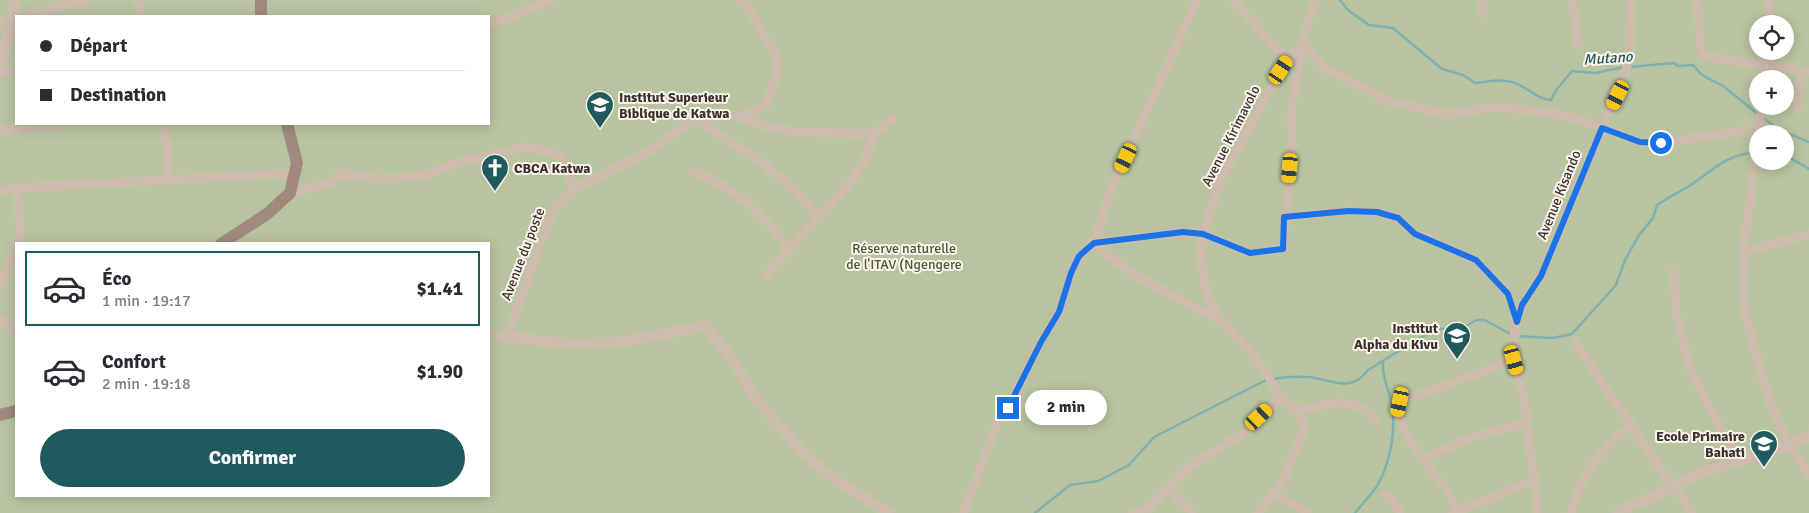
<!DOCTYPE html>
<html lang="fr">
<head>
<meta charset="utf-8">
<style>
  body { margin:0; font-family:Signika,sans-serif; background:#f2f2f3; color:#2b2b33; height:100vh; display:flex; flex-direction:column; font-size:19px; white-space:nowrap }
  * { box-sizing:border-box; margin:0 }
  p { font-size:16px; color:#7c7c81 }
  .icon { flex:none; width:28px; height:28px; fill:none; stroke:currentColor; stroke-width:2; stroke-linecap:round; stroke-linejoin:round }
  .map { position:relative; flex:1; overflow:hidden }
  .details { position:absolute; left:15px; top:242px; width:475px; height:255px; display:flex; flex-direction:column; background:#fff; border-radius:0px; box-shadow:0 2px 12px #0003 }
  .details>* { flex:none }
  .banner { position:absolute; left:15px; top:15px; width:475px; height:110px; border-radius:0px; box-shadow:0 2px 12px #0003; display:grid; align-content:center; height:110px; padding:0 25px; background:#fff }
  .tools { position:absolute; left:1749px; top:15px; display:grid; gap:10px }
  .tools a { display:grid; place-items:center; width:45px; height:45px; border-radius:50%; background:#fff; box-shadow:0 2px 12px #0003; font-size:25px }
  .end { position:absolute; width:22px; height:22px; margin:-11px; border:6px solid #1a73e8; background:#fff; box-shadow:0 0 0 2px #fff }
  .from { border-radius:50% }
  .bubble { position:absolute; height:35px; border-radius:18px; background:#fff; box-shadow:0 2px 12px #0003; font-size:16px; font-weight:800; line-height:35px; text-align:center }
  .car { position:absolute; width:15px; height:30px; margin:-15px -8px; border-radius:6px; box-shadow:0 0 4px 1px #0007; background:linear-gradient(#f5c518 24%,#345 0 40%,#f5c518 0 76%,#345 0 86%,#f5c518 0) }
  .banner b { display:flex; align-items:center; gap:18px; height:48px; font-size:19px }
  .banner b+b { border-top:1px solid #e1e1e2 }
  .banner i { width:12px; height:12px; background:#2b2b33 }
  ul { padding:9px 0 0; list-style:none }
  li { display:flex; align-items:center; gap:15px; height:75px; margin:0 10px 8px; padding:0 15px; border:2px solid transparent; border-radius:0px }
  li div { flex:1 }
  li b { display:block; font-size:19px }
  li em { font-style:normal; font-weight:800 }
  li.on { border-color:#1f5a5e }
  li>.icon { width:45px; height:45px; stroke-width:1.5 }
  .action { display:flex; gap:10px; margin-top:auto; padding:10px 25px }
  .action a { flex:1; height:58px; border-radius:30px; background:#1f5a5e; color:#fff; font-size:20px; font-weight:800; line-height:58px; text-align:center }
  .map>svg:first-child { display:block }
</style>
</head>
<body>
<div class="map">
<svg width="1809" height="513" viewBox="0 0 1809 513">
  <rect width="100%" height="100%" fill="#f4ebe1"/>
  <path fill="#b8c4a0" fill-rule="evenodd" d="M0,0H1809V513H0ZM16,16H489V124H16ZM1758,24H1785V51H1758ZM1758,79H1785V106H1758ZM1758,134H1785V161H1758ZM16,244H489V496H16Z"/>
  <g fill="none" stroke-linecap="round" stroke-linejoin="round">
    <g stroke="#7fb0b2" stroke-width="2.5">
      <path d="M1340,0L1348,10L1369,25L1393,28L1442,69L1463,75L1475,83C1488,82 1502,78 1515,83C1529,88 1536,99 1551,100L1557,89L1572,71L1595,73L1624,67"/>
      <polyline points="1630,67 1674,63 1678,66 1693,65 1702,75 1723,86 1758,114"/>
      <polyline points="1762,117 1778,129 1809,142"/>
      <polyline points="1785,155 1809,169"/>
      <path d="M1035,513L1070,485L1098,481L1129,465L1154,437L1264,381C1278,377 1292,376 1307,377C1330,378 1350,395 1368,370L1435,329H1462L1476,320H1485L1514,336L1553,338L1572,334L1616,285L1625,260L1639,235L1653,218L1657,205C1668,197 1680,192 1691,185C1710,172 1729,153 1754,153"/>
      <path d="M1355,513C1362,504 1371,495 1377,486C1390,464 1396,431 1392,407C1390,389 1382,382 1383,362"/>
    </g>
    <g stroke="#cdbbac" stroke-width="9">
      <polyline points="137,0 142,16"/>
      <polyline points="1233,0 1287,60"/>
      <polyline points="1572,0 1579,46"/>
      <polyline points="1697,0 1700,44 1704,56 1809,72"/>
      <polyline points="1482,14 1483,0"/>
      <polyline points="22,16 89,0"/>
      <polyline points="0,23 16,18"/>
      <polyline points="1769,24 1770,0"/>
      <polyline points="489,25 551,0"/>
      <polyline points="1303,42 1325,69 1387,101 1449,115 1483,108 1520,109 1571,117 1640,142 1661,143 1759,128"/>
      <polyline points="0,73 16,71"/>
      <polyline points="1765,79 1768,51"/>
      <polyline points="1798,110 1800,72"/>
      <polyline points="738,117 758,124 794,132 874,134"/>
      <polyline points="695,119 764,163 771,172 789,184 819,216"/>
      <polyline points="164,124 169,180"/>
      <polyline points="0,130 78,124"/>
      <polyline points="1758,133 1762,106"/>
      <polyline points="1758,138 1744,247 1743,306 1769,401 1789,445 1809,474"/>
      <path d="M693,171C732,187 764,214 788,249"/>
      <polyline points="17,188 20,233 17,244"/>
      <polyline points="0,191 17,188 294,173"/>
      <polyline points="290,193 328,184 342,173 378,179 413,177 429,174 453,164 524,147 548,151 562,158 574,189"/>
      <polyline points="1284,217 1348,211 1377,212 1398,218 1415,233 1476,260 1508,294 1516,319"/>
      <polyline points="1094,243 1183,232 1203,234 1250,253 1283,249 1292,151 1291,112 1303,42"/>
      <polyline points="1094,243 1129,272 1220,321 1251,352 1268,374 1271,382 1281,397 1299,415 1304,426 1303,433 1295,449 1284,479 1258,513"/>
      <polyline points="1744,252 1809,234"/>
      <polyline points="1674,270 1676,313 1691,372 1738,461"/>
      <polyline points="766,275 851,182 866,157 874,134 893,118"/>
      <polyline points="0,289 16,246"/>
      <polyline points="0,319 16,331"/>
      <polyline points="1220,321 1206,291 1201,256 1203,234 1220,181 1281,70 1303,42 1312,7 1316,0"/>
      <polyline points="507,336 552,212 574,189 651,150 695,119 705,116 738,116 752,113 766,105 778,70 775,54 749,10 739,0"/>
      <path d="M1576,342C1602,386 1633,427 1661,469C1671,484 1683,497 1692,513"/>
      <path d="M1296,412C1322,404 1360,393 1376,422"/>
      <polyline points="1422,459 1472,437 1527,423"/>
      <polyline points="1167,488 1193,513"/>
      <polyline points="1274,493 1307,513"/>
      <polyline points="1386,494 1401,513"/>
      <polyline points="963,513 996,427 1008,408 1041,341 1059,312 1071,273 1079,256 1094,243 1111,190 1197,0"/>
      <polyline points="1133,513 1146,510"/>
      <polyline points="1144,513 1188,468 1248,430 1281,397"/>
      <polyline points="1453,513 1535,480"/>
      <path d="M1458,513C1454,505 1451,496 1446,489C1430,466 1394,431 1399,402L1514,360"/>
      <polyline points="1538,513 1524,398 1514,360 1515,329 1522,305 1541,276 1626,70 1629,57 1631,0"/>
      <path d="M1571,513C1578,476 1604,447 1632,423"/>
    </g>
    <g stroke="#cdbbac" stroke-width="11">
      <polyline points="0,71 16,0"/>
      <polyline points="489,335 574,344 620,342 706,326 734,362 755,398 805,455 836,480 889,513"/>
      <polyline points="1617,513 1701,473 1789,445 1809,436"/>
    </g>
    <g stroke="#a18a7d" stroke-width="12">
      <polyline points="261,0 261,16"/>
      <polyline points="221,244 267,214 290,193 297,163 287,124"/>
      <polyline points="0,415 16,411"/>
    </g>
  </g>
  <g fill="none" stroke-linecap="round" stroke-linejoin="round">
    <polyline stroke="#1a73e8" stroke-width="6" points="1008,408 1041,342 1059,312 1071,273 1079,256 1094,243 1183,232 1203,234 1250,253 1283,249 1284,217 1348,211 1377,212 1398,218 1415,234 1476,260 1508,294 1517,322 1522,305 1541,276 1602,128 1640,142 1661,143"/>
  </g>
  <defs>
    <symbol id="school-pin" viewBox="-11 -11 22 30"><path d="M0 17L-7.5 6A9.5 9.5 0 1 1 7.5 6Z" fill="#1f5a5e" stroke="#fbf5ee"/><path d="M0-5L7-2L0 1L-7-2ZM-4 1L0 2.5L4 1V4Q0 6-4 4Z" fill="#fff"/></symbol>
    <symbol id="church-pin" viewBox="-11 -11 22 30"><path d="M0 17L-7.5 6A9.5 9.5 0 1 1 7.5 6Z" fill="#1f5a5e" stroke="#fbf5ee"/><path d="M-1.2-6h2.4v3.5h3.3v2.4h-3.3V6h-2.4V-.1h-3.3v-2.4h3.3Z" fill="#fff"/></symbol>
  </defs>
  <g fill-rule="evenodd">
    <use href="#school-pin" x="584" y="89" width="32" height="43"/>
    <use href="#church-pin" x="479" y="152" width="32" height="43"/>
    <use href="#school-pin" x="1441" y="320" width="32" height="43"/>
    <use href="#school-pin" x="1748" y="428" width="32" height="43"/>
  </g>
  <g text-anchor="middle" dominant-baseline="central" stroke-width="4" stroke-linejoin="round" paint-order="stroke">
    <g font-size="14" font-weight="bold" fill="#3b302b" stroke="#fbf5ee" text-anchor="start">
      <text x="619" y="97">Institut Superieur<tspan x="619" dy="16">Biblique de Katwa</tspan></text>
      <text x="514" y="168">CBCA Katwa</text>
      <text x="1438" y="328" text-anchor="end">Institut<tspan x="1438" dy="16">Alpha du Kivu</tspan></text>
      <text x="1745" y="436" text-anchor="end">Ecole Primaire<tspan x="1745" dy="16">Bahati</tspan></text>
    </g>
    <g font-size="14" fill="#3b302b" stroke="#fbf5ee">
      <text transform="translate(1231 136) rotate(-63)">Avenue Kirimavolo</text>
      <text transform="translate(1559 195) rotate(-68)">Avenue Kisando</text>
      <text transform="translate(523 254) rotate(-69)">Avenue du poste</text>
    </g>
    <g font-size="14" fill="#4a5a2e" stroke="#fbf5ee">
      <text x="904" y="248">Réserve naturelle<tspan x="904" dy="16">de l'ITAV (Ngengere</tspan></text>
    </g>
    <g font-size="15" font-style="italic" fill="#1f5a5e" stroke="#fbf5ee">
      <text transform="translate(1608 58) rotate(-4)">Mutano</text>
    </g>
  </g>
</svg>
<div class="tools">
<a><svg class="icon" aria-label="locate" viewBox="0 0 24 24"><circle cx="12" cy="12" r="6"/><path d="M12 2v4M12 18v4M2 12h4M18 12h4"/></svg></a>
<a>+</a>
<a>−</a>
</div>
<i class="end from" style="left:1661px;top:143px"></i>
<i class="end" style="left:1008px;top:408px"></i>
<div class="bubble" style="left:1025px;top:390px;width:82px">2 min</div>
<i class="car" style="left:1281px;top:70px;rotate:33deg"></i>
<i class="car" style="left:1618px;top:95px;rotate:206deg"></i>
<i class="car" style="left:1126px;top:158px;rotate:205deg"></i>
<i class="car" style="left:1290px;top:168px;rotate:185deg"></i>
<i class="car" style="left:1514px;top:360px;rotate:165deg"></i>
<i class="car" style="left:1400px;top:402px;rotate:192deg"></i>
<i class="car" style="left:1259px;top:417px;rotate:47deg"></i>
<div class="banner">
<b><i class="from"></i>Départ</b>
<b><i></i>Destination</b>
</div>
<section class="details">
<ul>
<li class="on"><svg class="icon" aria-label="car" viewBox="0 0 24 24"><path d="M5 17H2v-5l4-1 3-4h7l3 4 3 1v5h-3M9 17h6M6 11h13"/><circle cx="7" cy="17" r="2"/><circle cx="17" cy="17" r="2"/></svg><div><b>Éco</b><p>1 min · 19:17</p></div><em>$1.41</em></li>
<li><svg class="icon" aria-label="car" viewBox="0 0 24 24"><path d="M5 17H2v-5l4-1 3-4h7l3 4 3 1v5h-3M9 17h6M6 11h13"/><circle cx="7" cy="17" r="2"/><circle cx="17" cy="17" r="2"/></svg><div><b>Confort</b><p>2 min · 19:18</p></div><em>$1.90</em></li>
</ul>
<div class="action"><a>Confirmer</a></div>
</section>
</div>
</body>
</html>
